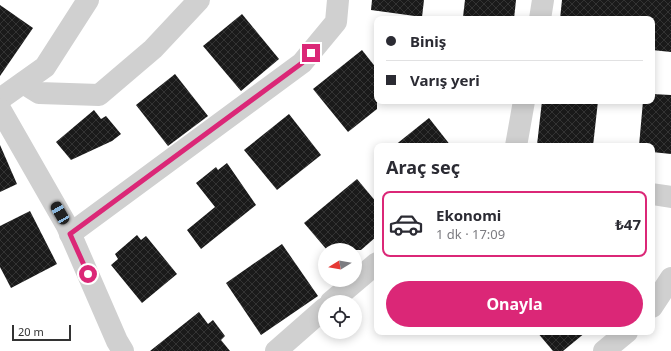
<!DOCTYPE html>
<html lang="tr">
<head>
<meta charset="utf-8">
<style>
  body { margin:0; font-family:"Noto Sans",sans-serif; background:#f7f7f7; color:#2b2b33; height:100vh; display:flex; flex-direction:column; font-size:15px; white-space:nowrap }
  * { box-sizing:border-box; margin:0 }
  p { font-size:13px; color:#7c7c81 }
  .icon { flex:none; width:22px; height:22px; fill:none; stroke:currentColor; stroke-width:2; stroke-linecap:round; stroke-linejoin:round }
  .map { position:relative; flex:1; overflow:hidden }
  .details { position:absolute; left:374px; top:143px; width:281px; height:192px; display:flex; flex-direction:column; background:#fff; border-radius:8px; box-shadow:0 2px 10px #0003 }
  .details>* { flex:none }
  .banner { position:absolute; left:374px; top:16px; width:281px; height:88px; border-radius:8px; box-shadow:0 2px 10px #0003; display:grid; align-content:center; height:88px; padding:0 12px; background:#fff }
  .needle { width:26px; rotate:259deg }
  .buttons { position:absolute; left:318px; top:243px; display:grid; gap:8px }
  .buttons a { display:grid; place-items:center; width:44px; height:44px; border-radius:50%; background:#fff; box-shadow:0 2px 10px #0003; font-size:20px }
  .scale { position:absolute; left:12px; bottom:10px; width:59px; box-sizing:border-box; padding-left:4px; border:2px solid #333; border-top:0; font-size:11px; line-height:14px; white-space:nowrap; color:#333; -webkit-text-stroke:3px #fff; paint-order:stroke }
  .end { position:absolute; width:18px; height:18px; margin:-9px; border:5px solid #db2777; background:#fff; box-shadow:0 0 0 2px #fff }
  .from { border-radius:50% }
  .car { position:absolute; width:12px; height:24px; margin:-12px -6px; border-radius:5px; box-shadow:0 0 3px 1px #0007; background:linear-gradient(#222 24%,#8ab4d8 0 40%,#222 0 76%,#8ab4d8 0 86%,#222 0) }
  .banner b { display:flex; align-items:center; gap:14px; height:38px; font-size:15px }
  .banner b+b { border-top:1px solid #e1e1e2 }
  .banner i { width:10px; height:10px; background:#2b2b33 }
  ul { padding:0; list-style:none }
  li { display:flex; align-items:center; gap:12px; height:66px; margin:0 8px 6px; padding:0 4px; border:2px solid transparent; border-radius:8px }
  li div { flex:1 }
  li b { display:block; font-size:15px }
  li em { font-style:normal; font-weight:700 }
  li.on { border-color:#db2777 }
  li>.icon { width:36px; height:36px; stroke-width:1.5 }
  h2 { padding:0 12px; font-size:18px; line-height:48px }
  .primary-button { display:flex; gap:8px; margin-top:auto; padding:8px 12px }
  .primary-button a { flex:1; height:46px; border-radius:24px; background:#db2777; color:#fff; font-size:16px; font-weight:700; line-height:46px; text-align:center }
  .map>svg:first-child { display:block }
</style>
</head>
<body>
<div class="map">
<svg width="671" height="351" viewBox="0 0 671 351">
  <defs>
    <pattern id="building-cross-hatch" width="8" height="8" patternUnits="userSpaceOnUse"><rect width="8" height="8" fill="#1a1a1a"/><path d="M0 0l8 8M0 8l8-8" fill="none" stroke="#333"/></pattern>
  </defs>
  <rect width="100%" height="100%" fill="#fff"/>
  <g fill="url(#building-cross-hatch)">
    <polygon points="372,0 424,0 422,17 371,10"/>
    <polygon points="465,0 516,0 514,19 483,19 463,17"/>
    <polygon points="562,0 671,0 671,52 652,50 652,19 560,19"/>
    <polygon points="0,5 33,28 0,76"/>
    <polygon points="242,14 279,59 241,91 203,46"/>
    <polygon points="362,50 377,69 377,109 348,132 313,89"/>
    <polygon points="175,74 208,116 168,146 136,105"/>
    <polygon points="652,94 671,95 671,154 652,152 652,146 639,146 643,101 652,101"/>
    <polygon points="542,101 598,101 593,146 549,146 537,145"/>
    <polygon points="94,110 101,119 106,116 121,134 112,141 71,160 56,142"/>
    <polygon points="289,114 321,155 277,190 244,150"/>
    <polygon points="429,118 451,146 394,146"/>
    <polygon points="0,145 17,184 0,192"/>
    <polygon points="227,163 256,205 201,249 187,230 215,207 196,183 216,167 218,170"/>
    <polygon points="357,179 377,203 377,236 361,250 327,250 304,223"/>
    <polygon points="30,211 57,264 11,288 0,267 0,226"/>
    <polygon points="137,235 141,240 146,236 177,274 142,303 111,265 118,259 115,254"/>
    <polygon points="282,244 318,296 261,335 226,283"/>
    <polygon points="199,312 208,324 213,320 225,336 221,340 230,351 150,351"/>
    <polygon points="537,332 586,332 563,351 553,351"/>
  </g>
  <g fill="none" stroke-linecap="round" stroke-linejoin="round">
    <g stroke="#d0d0d0" stroke-width="22">
      <polyline points="540,19 543,0"/>
      <polyline points="23,83 39,93 99,95 153,49 199,0"/>
      <polyline points="0,99 45,67 88,0"/>
      <polyline points="0,109 67,226 117,341 123,351"/>
      <polyline points="516,146 524,101"/>
      <polyline points="652,194 671,197"/>
      <polyline points="70,234 302,63 336,22 338,0"/>
      <polyline points="331,302 377,263"/>
      <polyline points="652,307 671,278"/>
      <polyline points="276,351 325,308"/>
      <polyline points="604,351 627,332"/>
    </g>
  </g>
  <g fill="none" stroke-linecap="round" stroke-linejoin="round">
    <polyline stroke="#db2777" stroke-width="5" points="88,274 70,234 302,63 311,53"/>
  </g>
</svg>
<div class="buttons">
<a><svg class="needle" viewBox="-14 -14 28 28"><path d="M0-13l5 13h-10z" fill="#e53935"/><path d="M0 13l5-13h-10z" fill="#7c7c81"/></svg></a>
<a><svg class="icon" aria-label="locate" viewBox="0 0 24 24"><circle cx="12" cy="12" r="6"/><path d="M12 2v4M12 18v4M2 12h4M18 12h4"/></svg></a>
</div>
<div class="scale">20 m</div>
<i class="end from" style="left:88px;top:274px"></i>
<i class="end" style="left:311px;top:53px"></i>
<i class="car" style="left:60px;top:213px;rotate:330deg"></i>
<div class="banner">
<b><i class="from"></i>Biniş</b>
<b><i></i>Varış yeri</b>
</div>
<section class="details">
<h2>Araç seç</h2>
<ul>
<li class="on"><svg class="icon" aria-label="car" viewBox="0 0 24 24"><path d="M5 17H2v-5l4-1 3-4h7l3 4 3 1v5h-3M9 17h6M6 11h13"/><circle cx="7" cy="17" r="2"/><circle cx="17" cy="17" r="2"/></svg><div><b>Ekonomi</b><p>1 dk · 17:09</p></div><em>₺47</em></li>
</ul>
<div class="primary-button"><a>Onayla</a></div>
</section>
</div>
</body>
</html>
